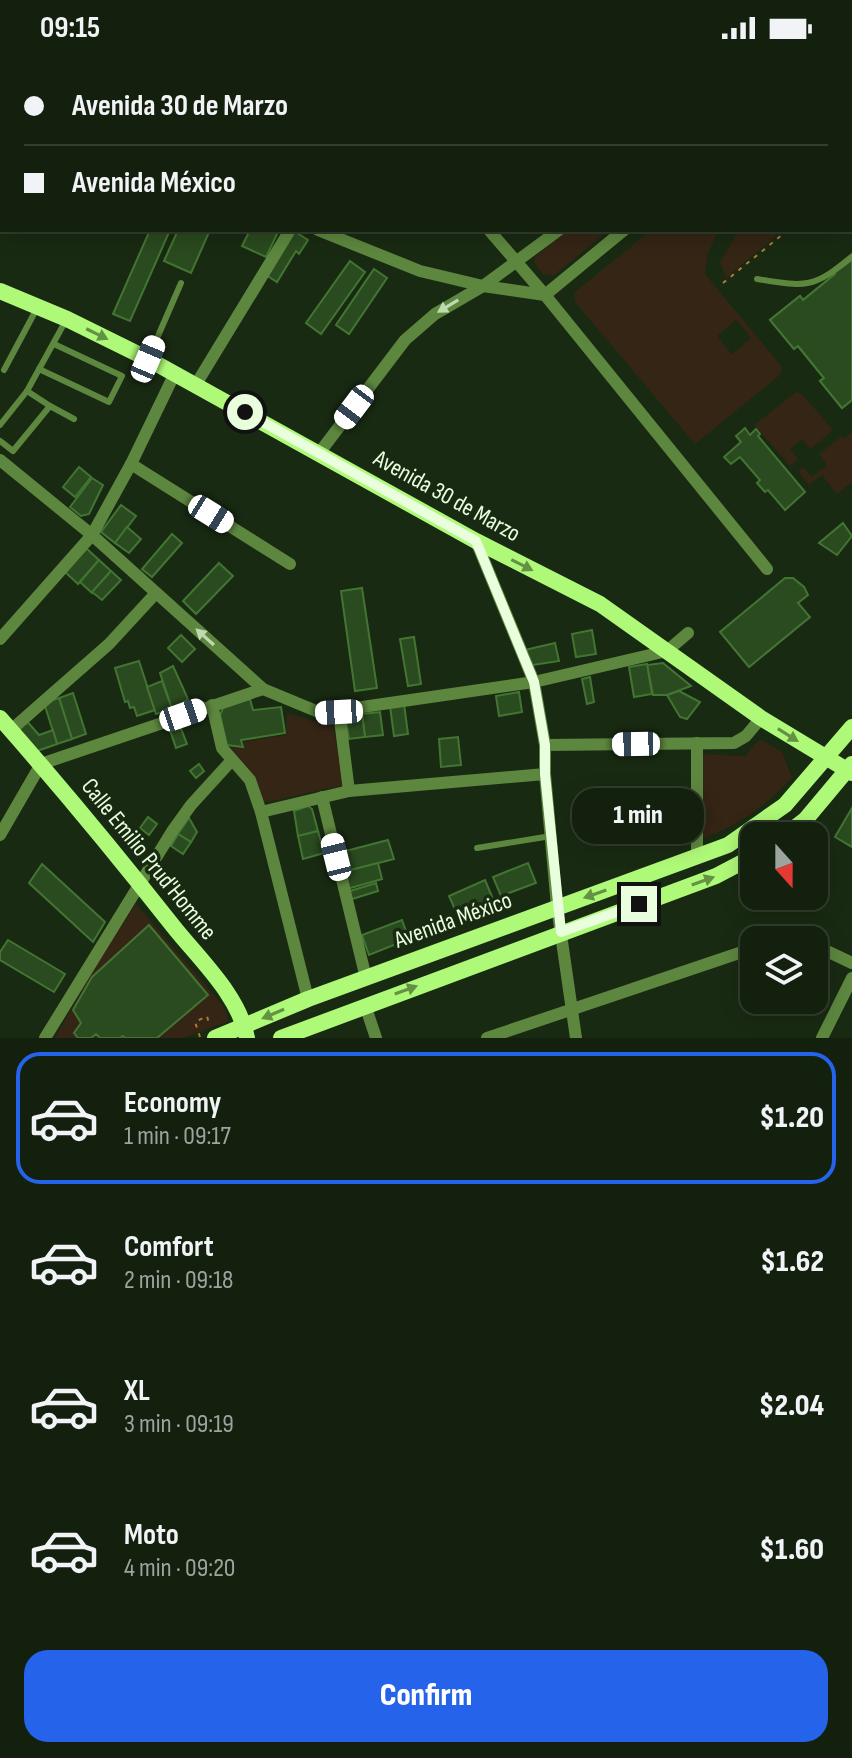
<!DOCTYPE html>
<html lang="en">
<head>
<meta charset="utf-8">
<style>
  body { margin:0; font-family:"Sofia Sans Condensed",sans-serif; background:#202d1c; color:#f1f3f6; height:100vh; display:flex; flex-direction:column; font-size:30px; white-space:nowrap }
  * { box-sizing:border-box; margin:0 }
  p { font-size:26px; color:#9da39e }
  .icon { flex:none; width:44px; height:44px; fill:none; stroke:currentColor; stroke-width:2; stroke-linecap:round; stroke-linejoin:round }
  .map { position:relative; height:982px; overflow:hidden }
  .sheet { display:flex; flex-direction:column; background:#13200e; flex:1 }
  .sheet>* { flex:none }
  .hud { position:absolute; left:0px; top:0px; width:852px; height:176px; box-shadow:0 4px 20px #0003,0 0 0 2px #323e2e; display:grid; align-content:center; height:176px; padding:0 24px; background:#13200e }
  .needle { width:52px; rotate:159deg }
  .fabs { position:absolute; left:740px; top:766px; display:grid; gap:16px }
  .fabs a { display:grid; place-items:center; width:88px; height:88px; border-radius:16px; background:#13200e; box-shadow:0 4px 20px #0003,0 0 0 2px #323e2e; font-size:40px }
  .end { position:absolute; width:36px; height:36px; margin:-18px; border:10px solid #e8fedd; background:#111; box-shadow:0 0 0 4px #111 }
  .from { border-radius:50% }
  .bubble { position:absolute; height:56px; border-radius:24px; background:#13200e; box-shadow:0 4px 20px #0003,0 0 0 2px #323e2e; font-size:26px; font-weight:800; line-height:56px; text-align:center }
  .car { position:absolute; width:24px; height:48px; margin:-24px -12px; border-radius:10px; box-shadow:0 0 6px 2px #0007; background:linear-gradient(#fff 24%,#345 0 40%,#fff 0 76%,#345 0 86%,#fff 0) }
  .hud b { display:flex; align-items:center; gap:28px; height:76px; font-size:30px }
  .hud b+b { border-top:2px solid #323e2e }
  .hud i { width:20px; height:20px; background:#f1f3f6 }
  ul { padding:14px 0 0; list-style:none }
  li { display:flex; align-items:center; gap:24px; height:132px; margin:0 16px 12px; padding:0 8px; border:4px solid transparent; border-radius:24px }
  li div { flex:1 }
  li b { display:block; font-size:30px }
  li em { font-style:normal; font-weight:800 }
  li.current { border-color:#2563eb }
  li>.icon { width:72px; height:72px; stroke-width:1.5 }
  .action { display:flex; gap:16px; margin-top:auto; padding:16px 24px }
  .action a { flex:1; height:92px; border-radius:24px; background:#2563eb; color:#fff; font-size:32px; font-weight:800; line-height:92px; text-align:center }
  .status { display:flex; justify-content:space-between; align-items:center; height:56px; padding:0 40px; background:#13200e; direction:ltr }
  .status svg { height:22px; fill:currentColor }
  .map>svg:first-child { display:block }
</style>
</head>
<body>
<div class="status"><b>09:15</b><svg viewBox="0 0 49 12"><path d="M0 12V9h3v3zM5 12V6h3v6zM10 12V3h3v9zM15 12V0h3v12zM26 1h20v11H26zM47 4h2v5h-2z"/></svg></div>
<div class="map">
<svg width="852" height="982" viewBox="0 0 852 982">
  <rect width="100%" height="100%" fill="#192a12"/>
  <g fill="#342515" fill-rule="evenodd">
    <polygon points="569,174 609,174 553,220 543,218 534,206 535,200"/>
    <path d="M651,174H719L708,197L705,218L782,311L780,319L695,388L574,245L575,236ZM736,264L751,282L732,298L717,280Z"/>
    <polygon points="739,174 783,174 726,222 720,206"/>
    <polygon points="796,336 802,338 833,374 811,393 802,383 790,393 798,403 790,410 754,369"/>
    <polygon points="852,376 852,426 837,438 822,419 809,429 798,415 803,411 812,421 827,409 819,398 842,380 844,383"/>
    <polygon points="287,657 317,666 332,664 344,729 258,748 251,716 228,692 244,692 244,686 286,679"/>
    <path d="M760,683L782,696L792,722C765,750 738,771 701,783L697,698L745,700Z"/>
    <polygon points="136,848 224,951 229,965 183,982 55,982 96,908"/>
  </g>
  <g fill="#2a4a1f" stroke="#437532" stroke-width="2">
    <polygon points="711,0 811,0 808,2"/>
    <polygon points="0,55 2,55 0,158"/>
    <polygon points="150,174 170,174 130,265 113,258"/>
    <polygon points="178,174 210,174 191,217 164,205"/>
    <polygon points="250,174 279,174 266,201 242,190"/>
    <polygon points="294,175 308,184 299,198 296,195 277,226 266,219"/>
    <polygon points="852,198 852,247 826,268 844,292 852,286 852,344 842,352 820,325 824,322 798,290 794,293 770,264 800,240 803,244 835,218 832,214"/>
    <polygon points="852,198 852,344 842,352 820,325 824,322 798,290 794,293 770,264 800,240 803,244 835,218 832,214"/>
    <polygon points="350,205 365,216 321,278 306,267"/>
    <polygon points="374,213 387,222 349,278 336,269"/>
    <polygon points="745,372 750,379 756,373 760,378 758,380 805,436 785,454 768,434 765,436 757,427 760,424 740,401 731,408 724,401 741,386 736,380"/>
    <polygon points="79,411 91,421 75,441 63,431"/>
    <polygon points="92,422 103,429 89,458 81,460 70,451"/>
    <polygon points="121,449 136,460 115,487 101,476"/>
    <polygon points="843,467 852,480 837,499 819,487"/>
    <polygon points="127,471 141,483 129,497 115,487"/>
    <polygon points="172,478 182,487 152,521 142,513"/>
    <polygon points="86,492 99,504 78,528 64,515"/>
    <polygon points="99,504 111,515 92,537 80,526"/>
    <polygon points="219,507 233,520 196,558 183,545"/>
    <polygon points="111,515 121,524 102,544 92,536"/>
    <polygon points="785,522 793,522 804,531 808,539 798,547 810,561 749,611 720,576"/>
    <polygon points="362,532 377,632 355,635 341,535"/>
    <polygon points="592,574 596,598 576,601 572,578"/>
    <polygon points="181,579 195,593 182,606 168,592"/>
    <polygon points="414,581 421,628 408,630 400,583"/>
    <polygon points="555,587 559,605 533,609 528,606 525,594"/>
    <polygon points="139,605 155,654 137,660 134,651 130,652 128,645 125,646 115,612"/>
    <polygon points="663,607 691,630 667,639 653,639 647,609"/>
    <polygon points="647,608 652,638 634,641 629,611"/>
    <polygon points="173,610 188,643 172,653 160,617"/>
    <polygon points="590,621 594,646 587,648 582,623"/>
    <polygon points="162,625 172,653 156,658 147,631"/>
    <polygon points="679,635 700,646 687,663 680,661 667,639"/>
    <polygon points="519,636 522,656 499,660 496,640"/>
    <polygon points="73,637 86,678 72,683 59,642"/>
    <polygon points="59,642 72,683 57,688 44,647"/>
    <polygon points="250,643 253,654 281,651 285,677 241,684 243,691 227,689 220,659 223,652"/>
    <polygon points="404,648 408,678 394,680 390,650"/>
    <polygon points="380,656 383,679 365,681 362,658"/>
    <polygon points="362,658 365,681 349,683 346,665 350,660"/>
    <polygon points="25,663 39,679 53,674 57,688 37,695 15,674"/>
    <polygon points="180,670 187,688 176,692 170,674"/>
    <polygon points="458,681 461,709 441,711 439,683"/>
    <polygon points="199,708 204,715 196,722 190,715"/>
    <polygon points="308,750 312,753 318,775 298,780 294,755"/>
    <polygon points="852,752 852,791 835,781"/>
    <polygon points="148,761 157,768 149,779 140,772"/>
    <polygon points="189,762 197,776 191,786 178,778"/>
    <polygon points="318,775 324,797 303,803 298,780"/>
    <polygon points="178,778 191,786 183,798 171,790"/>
    <polygon points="388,784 394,803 343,816 338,797"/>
    <polygon points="378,807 382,823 347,833 343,816"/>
    <polygon points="528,807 536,827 501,840 493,821"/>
    <polygon points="42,808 105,866 93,886 29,827"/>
    <polygon points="485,824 493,843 457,858 449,840"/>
    <polygon points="376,827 378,835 349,844 347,836"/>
    <polygon points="402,864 409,883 369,899 362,879"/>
    <polygon points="149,869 208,939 157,982 125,982 123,980 120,982 100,982 96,978 91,982 78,982 74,977 81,967 73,954 92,921"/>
    <polygon points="8,884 65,918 54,936 0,904 0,896"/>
  </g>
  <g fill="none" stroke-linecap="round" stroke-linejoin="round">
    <g stroke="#b87636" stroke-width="2" stroke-dasharray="4 6" stroke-linecap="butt">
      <polyline points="816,2 818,0"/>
      <polyline points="850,122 852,121"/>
      <polyline points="723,227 788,174"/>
      <polyline points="200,981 195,966 207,960 209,968"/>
    </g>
    <g stroke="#5d873f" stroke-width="6">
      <path d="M757,223C806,231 812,233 852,201"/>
      <polyline points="148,303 181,227"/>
      <polyline points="39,313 109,346 122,320 54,288"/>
      <polyline points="4,314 36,254"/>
      <polyline points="27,335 50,350"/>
      <polyline points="0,369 27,335 65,266"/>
      <polyline points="0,385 13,395 50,350 74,363"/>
      <polyline points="477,792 551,780"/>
    </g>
    <g stroke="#5d873f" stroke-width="12">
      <polyline points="343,0 345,2"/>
      <polyline points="688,0 689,2"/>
      <polyline points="275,2 278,0"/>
      <polyline points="555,2 558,0"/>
      <polyline points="834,2 837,0"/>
      <polyline points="0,45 2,46"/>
      <polyline points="318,174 420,215 483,230 545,239"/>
      <polyline points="489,174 545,239 767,513"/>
      <polyline points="545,239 624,174"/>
      <polyline points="195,330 290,174"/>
      <polyline points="320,396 405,284 435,258 483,230 559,174"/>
      <polyline points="0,404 92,479 263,633 321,657 534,626 667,595 688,577"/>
      <polyline points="131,408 290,508"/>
      <polyline points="476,485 534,626 545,689 545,718 557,851 576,982"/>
      <polyline points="0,583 92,479 131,408 175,317"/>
      <polyline points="212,649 222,692 250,724 261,756 308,943"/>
      <polyline points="339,656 349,735"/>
      <polyline points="11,674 109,588 156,537"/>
      <polyline points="697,687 697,802"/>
      <polyline points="545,689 734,687 746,680 761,662"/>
      <polyline points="322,741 366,922"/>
      <polyline points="261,756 349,735 545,718"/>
      <polyline points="0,779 41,708 263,633"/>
      <polyline points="780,884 803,884"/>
      <polyline points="814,889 852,907"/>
      <polyline points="365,949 376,982"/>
      <polyline points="45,982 173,774 191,749 232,704"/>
      <polyline points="487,982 754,892"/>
      <polyline points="822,982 852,922"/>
    </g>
    <g stroke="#aff978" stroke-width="16">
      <polyline points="0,235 67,263 148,303 476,485 600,548 761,662 852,717"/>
      <path d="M0,662C60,730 117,799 173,870C199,903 239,939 247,982"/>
      <polyline points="784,780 806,763 852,708"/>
      <polyline points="215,982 308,943 728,789 785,749 852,671"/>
      <polyline points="281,982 716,820 754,800"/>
    </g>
  </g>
  <defs><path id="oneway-solid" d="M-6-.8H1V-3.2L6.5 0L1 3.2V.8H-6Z" transform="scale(2)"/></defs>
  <g fill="#bedaae">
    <use href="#oneway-solid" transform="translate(448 250) rotate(149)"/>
    <use href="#oneway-solid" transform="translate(205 581) rotate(-138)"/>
  </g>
  <g fill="#649245">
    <use href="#oneway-solid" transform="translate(97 278) rotate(26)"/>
    <use href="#oneway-solid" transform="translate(522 509) rotate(27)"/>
    <use href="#oneway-solid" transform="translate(788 679) rotate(32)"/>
    <use href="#oneway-solid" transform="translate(703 825) rotate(-20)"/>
    <use href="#oneway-solid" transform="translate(595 838) rotate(161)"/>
    <use href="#oneway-solid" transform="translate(406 934) rotate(-20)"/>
    <use href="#oneway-solid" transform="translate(273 958) rotate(157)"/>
  </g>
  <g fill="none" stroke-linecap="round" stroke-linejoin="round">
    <polyline stroke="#e8fedd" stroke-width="10" points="245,356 476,485 534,626 545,689 545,718 561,876 639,848"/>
  </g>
  <g text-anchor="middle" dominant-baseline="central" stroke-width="7" stroke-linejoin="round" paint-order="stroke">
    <g font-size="24" fill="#e8fedd" stroke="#192a12">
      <text transform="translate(447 440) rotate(29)">Avenida 30 de Marzo</text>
      <text transform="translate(149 803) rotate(51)">Calle Emilio Prud'Homme</text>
      <text transform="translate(453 864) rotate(-20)">Avenida México</text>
    </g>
  </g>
</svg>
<div class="fabs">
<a><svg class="needle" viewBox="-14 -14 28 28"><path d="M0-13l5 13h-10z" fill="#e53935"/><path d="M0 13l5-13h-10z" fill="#9da39e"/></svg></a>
<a><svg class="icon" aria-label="layers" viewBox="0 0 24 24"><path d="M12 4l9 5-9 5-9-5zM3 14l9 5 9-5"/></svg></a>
</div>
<i class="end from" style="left:245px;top:356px"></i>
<i class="end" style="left:639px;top:848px"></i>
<div class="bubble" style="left:572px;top:732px;width:132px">1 min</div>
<i class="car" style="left:148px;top:303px;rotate:23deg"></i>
<i class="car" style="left:354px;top:351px;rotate:217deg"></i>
<i class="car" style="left:211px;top:458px;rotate:122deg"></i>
<i class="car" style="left:339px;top:656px;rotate:267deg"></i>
<i class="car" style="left:183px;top:659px;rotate:71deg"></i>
<i class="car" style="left:636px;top:688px;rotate:269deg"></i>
<i class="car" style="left:336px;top:801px;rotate:346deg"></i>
<div class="hud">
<b><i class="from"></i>Avenida 30 de Marzo</b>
<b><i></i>Avenida México</b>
</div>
</div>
<section class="sheet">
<ul>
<li class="current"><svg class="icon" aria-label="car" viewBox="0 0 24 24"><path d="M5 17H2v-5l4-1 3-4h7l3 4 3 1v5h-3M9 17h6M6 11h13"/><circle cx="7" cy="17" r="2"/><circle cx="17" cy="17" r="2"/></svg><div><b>Economy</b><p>1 min · 09:17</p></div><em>$1.20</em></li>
<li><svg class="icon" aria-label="car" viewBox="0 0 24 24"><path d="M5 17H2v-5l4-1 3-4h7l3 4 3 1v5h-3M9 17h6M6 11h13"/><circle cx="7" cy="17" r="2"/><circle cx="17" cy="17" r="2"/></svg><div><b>Comfort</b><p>2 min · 09:18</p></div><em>$1.62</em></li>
<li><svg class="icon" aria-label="car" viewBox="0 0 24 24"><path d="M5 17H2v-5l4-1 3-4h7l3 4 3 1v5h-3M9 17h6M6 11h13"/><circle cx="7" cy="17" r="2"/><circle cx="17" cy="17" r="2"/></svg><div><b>XL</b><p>3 min · 09:19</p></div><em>$2.04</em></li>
<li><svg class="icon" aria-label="car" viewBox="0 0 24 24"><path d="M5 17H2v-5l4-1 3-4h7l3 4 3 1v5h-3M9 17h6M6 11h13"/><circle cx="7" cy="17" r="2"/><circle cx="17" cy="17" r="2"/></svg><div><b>Moto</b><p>4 min · 09:20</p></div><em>$1.60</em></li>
</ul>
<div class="action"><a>Confirm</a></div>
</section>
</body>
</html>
